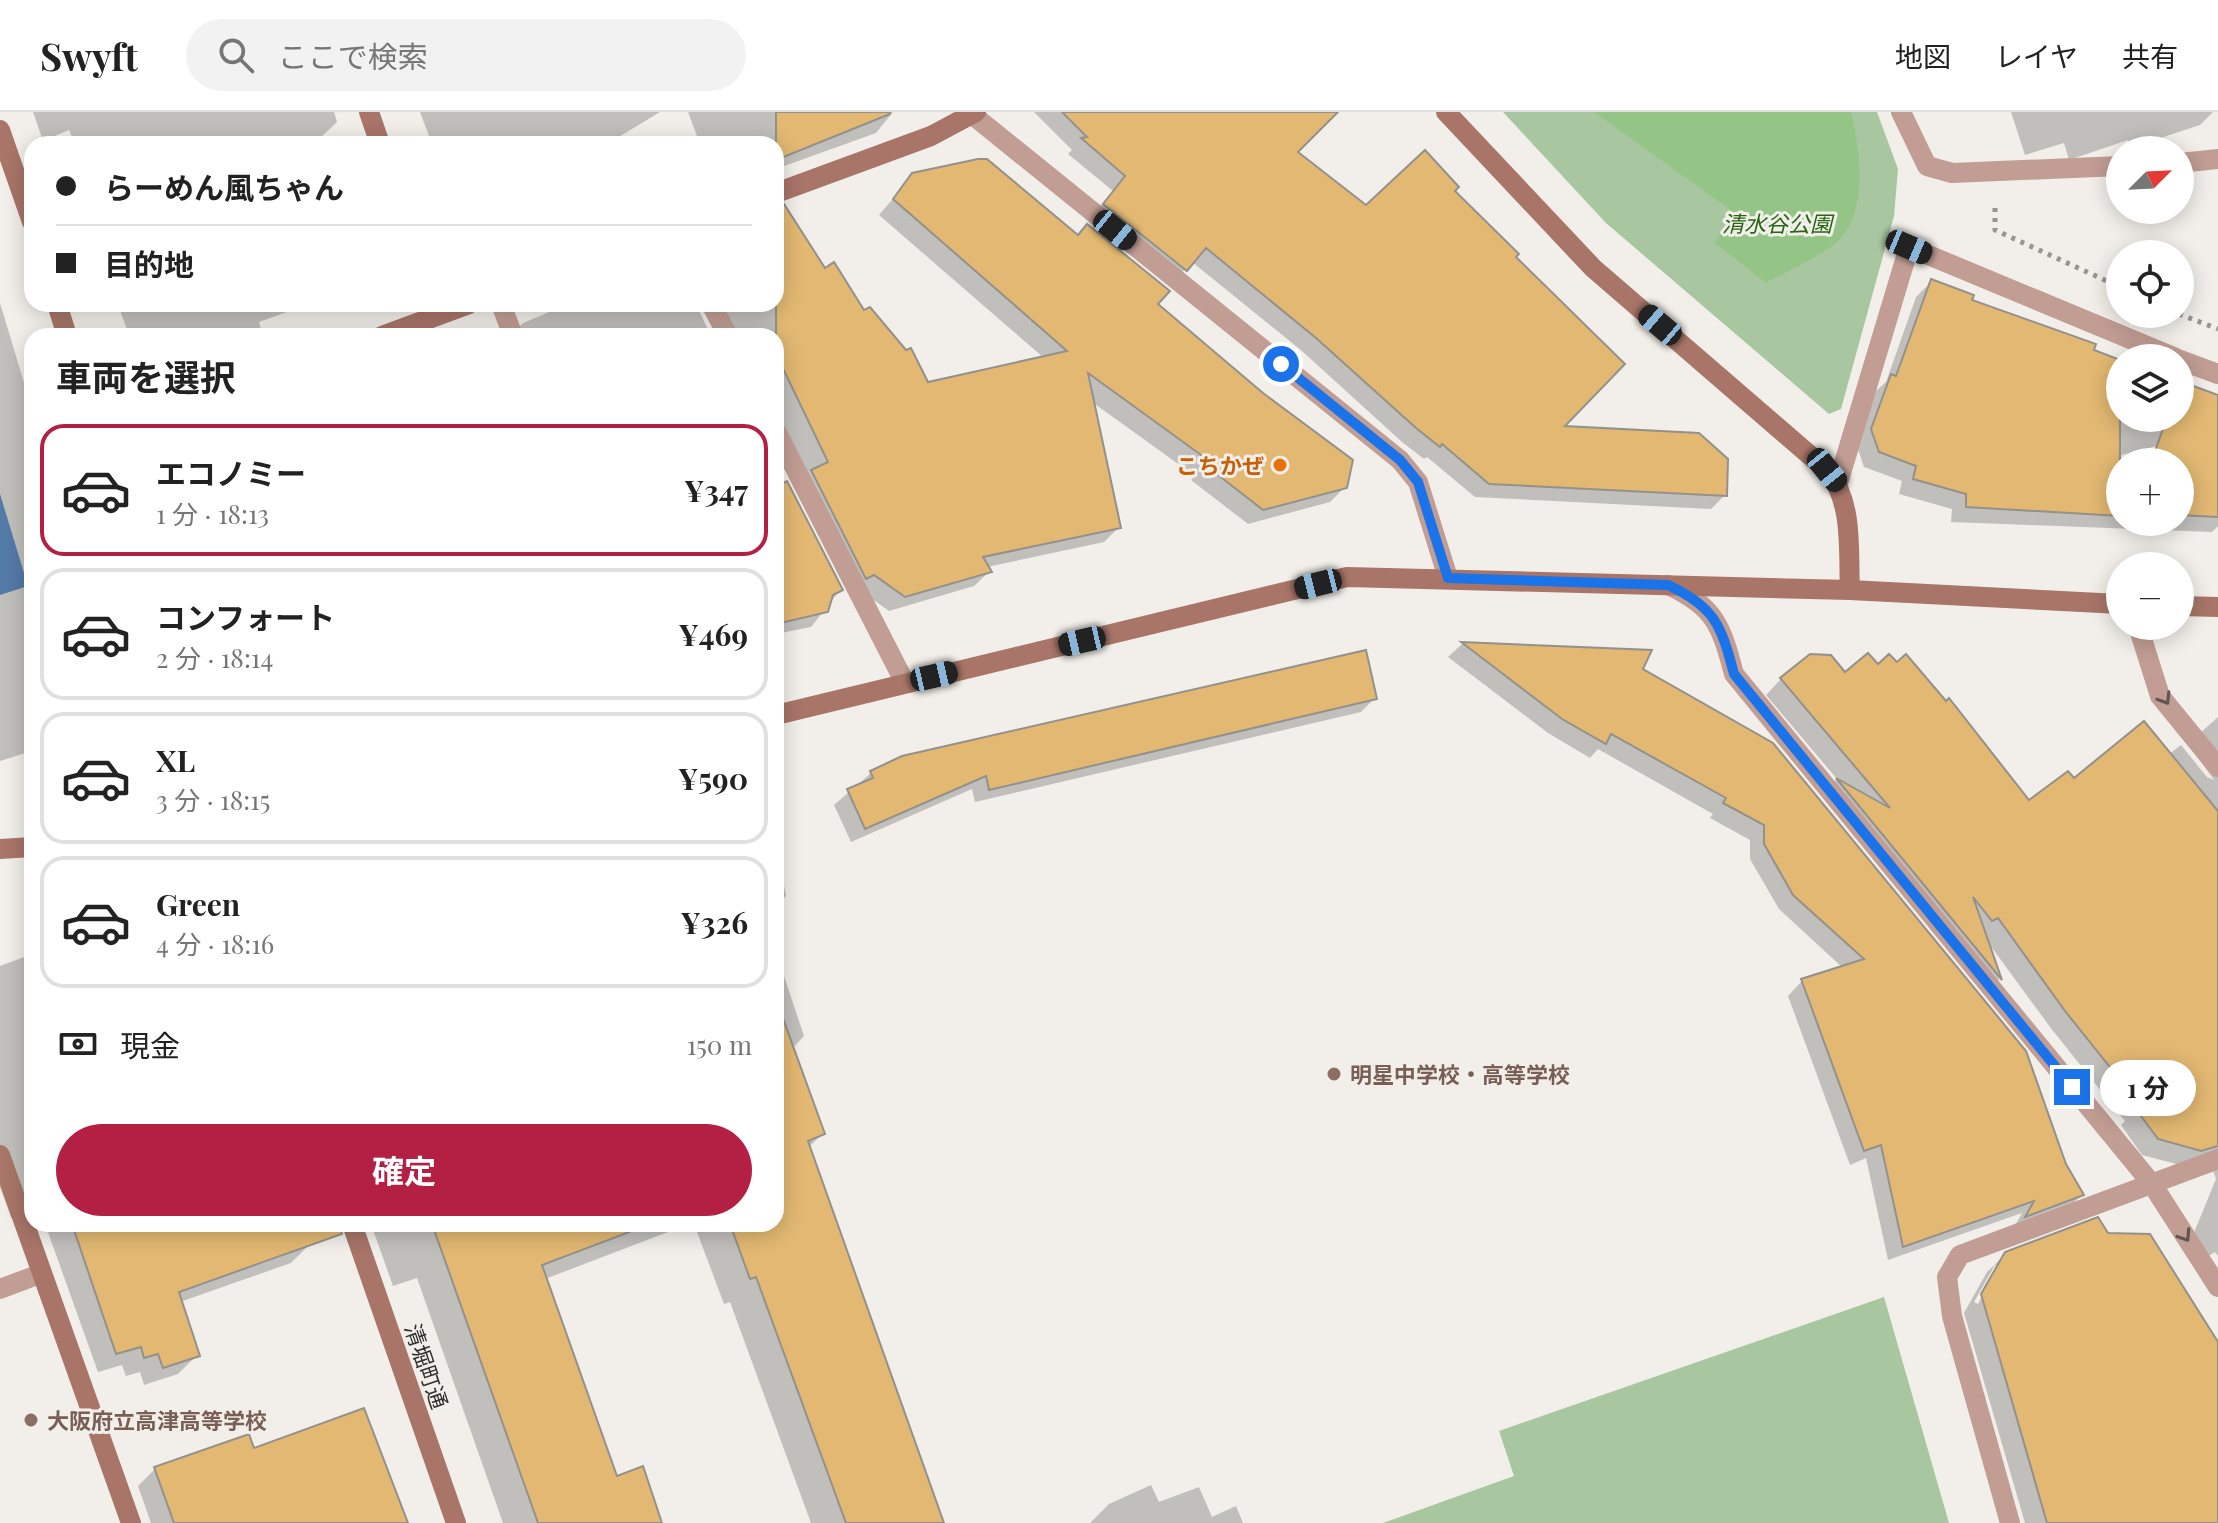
<!DOCTYPE html>
<html lang="ja">
<head>
<meta charset="utf-8">
<style>
  body { margin:0; font-family:"Playfair Display","Noto Sans JP",serif; background:#f2f2f2; color:#222; height:100vh; display:flex; flex-direction:column; font-size:30px; white-space:nowrap }
  * { box-sizing:border-box; margin:0 }
  p { font-size:26px; color:#767676 }
  .icon { flex:none; width:44px; height:44px; fill:none; stroke:currentColor; stroke-width:2; stroke-linecap:round; stroke-linejoin:round }
  .map { position:relative; flex:1; overflow:hidden }
  .details { position:absolute; left:24px; top:216px; width:760px; height:904px; display:flex; flex-direction:column; background:#fff; border-radius:24px; box-shadow:0 4px 20px #0003 }
  .details>* { flex:none }
  .top-card { position:absolute; left:24px; top:24px; width:760px; height:176px; border-radius:24px; box-shadow:0 4px 20px #0003; display:grid; align-content:center; height:176px; padding:0 32px; background:#fff }
  .needle { width:52px; rotate:66deg }
  .fabs { position:absolute; left:2106px; top:24px; display:grid; gap:16px }
  .fabs a { display:grid; place-items:center; width:88px; height:88px; border-radius:50%; background:#fff; box-shadow:0 4px 20px #0003; font-size:40px }
  .end { position:absolute; width:36px; height:36px; margin:-18px; border:10px solid #1a73e8; background:#fff; box-shadow:0 0 0 4px #fff }
  .from { border-radius:50% }
  .bubble { position:absolute; height:56px; border-radius:28px; background:#fff; box-shadow:0 4px 20px #0003; font-size:26px; font-weight:700; line-height:56px; text-align:center }
  .car { position:absolute; width:24px; height:48px; margin:-24px -12px; border-radius:10px; box-shadow:0 0 6px 2px #0007; background:linear-gradient(#222 24%,#8ab4d8 0 40%,#222 0 76%,#8ab4d8 0 86%,#222 0) }
  .top-card b { display:flex; align-items:center; gap:28px; height:76px; font-size:30px }
  .top-card b+b { border-top:2px solid #e0e0e0 }
  .top-card i { width:20px; height:20px; background:#222 }
  ul { padding:0; list-style:none }
  li { display:flex; align-items:center; gap:24px; height:132px; margin:0 16px 12px; padding:0 16px; border:4px solid #e0e0e0; border-radius:24px }
  li div { flex:1 }
  li b { display:block; font-size:30px }
  li em { font-style:normal; font-weight:700 }
  li.active { border-color:#b32044 }
  li>.icon { width:72px; height:72px; stroke-width:1.5 }
  h2 { padding:0 32px; font-size:36px; line-height:96px }
  .pay { display:flex; align-items:center; gap:20px; height:88px; padding:0 32px; font-size:30px }
  .pay p { margin-inline-start:auto }
  .cta { display:flex; gap:16px; margin-top:auto; padding:16px 32px }
  .cta a { flex:1; height:92px; border-radius:48px; background:#b32044; color:#fff; font-size:32px; font-weight:700; line-height:92px; text-align:center }
  header { display:flex; align-items:center; gap:48px; box-sizing:border-box; height:112px; padding:0 40px; background:#fff; border-bottom:2px solid #e0e0e0 }
  header strong { font-size:38px }
  nav { display:flex; gap:44px; margin-inline-start:auto; font-size:28px }
  .search { width:560px; height:72px; background:#f2f2f2; display:flex; align-items:center; gap:20px; box-sizing:border-box; padding:0 28px; border-radius:44px; color:#767676; font-size:30px }
  .map>svg:first-child { display:block }
</style>
</head>
<body>
<header>
<strong>Swyft</strong>
<div class="search"><svg class="icon" aria-label="search" viewBox="0 0 24 24"><circle cx="10" cy="10" r="6"/><path d="M15 15l6 6"/></svg>ここで検索</div>
<nav><a>地図</a><a>レイヤ</a><a>共有</a></nav>
</header>
<div class="map">
<svg width="2218" height="1411" viewBox="0 0 2218 1411">
  <rect width="100%" height="100%" fill="#f2efea"/>
  <g fill="#a8c6a0">
    <polygon points="1503,0 1877,0 1898,57 1894,104 1841,297 1829,302 1606,111"/>
    <polygon points="1884,1185 1949,1411 1383,1411 1514,1364 1499,1319"/>
  </g>
  <path fill="#94c587" d="M1594,0H1851C1860,37 1868,95 1841,126C1827,142 1786,159 1766,171L1715,131L1732,99Z"/>
  <polygon fill="#6999d3" points="0,382 28,474 0,483"/>
  <g fill="#0003" fill-rule="evenodd">
    <polygon points="33,0 334,0 337,10 320,26 322,32 75,32 69,18 43,29"/>
    <polygon points="420,0 660,0 607,32 432,32"/>
    <polygon points="688,0 893,0 876,21 776,57 776,32 700,32"/>
    <polygon points="1034,0 1335,0 1295,40 1366,95 1452,79 1514,145 1560,316 1725,383 1711,397 1475,385 1427,345 1424,347 1402,330 1302,239 1192,150 1171,172 1090,107 1113,79 1068,42 1072,38"/>
    <polygon points="2011,0 2213,0 2200,13 2130,36 2128,28 2069,48 2064,31 2025,43"/>
    <polygon points="913,63 1155,193 1345,375 1330,390 1248,412 1191,368 1195,364 1092,290 1119,415 1104,430 987,455 989,460 974,474 889,499 858,477 776,334 776,224 720,224 708,201 697,194 711,224 510,224 523,211 568,192 776,192 776,93 782,94 825,158 927,272 1044,246 879,103"/>
    <path d="M1931,170L1970,190L2120,250V306H2180V272L2218,286V318L2110,346L2218,347V414L2212,420L1951,410L1952,397L1899,382L1902,369L1864,355L1857,334L1876,279L1886,270L1916,185ZM2120,350H2180V410H2120Z"/>
    <polygon points="0,191 32,297 32,639 0,649"/>
    <polygon points="118,192 309,192 259,210 263,224 129,224"/>
    <polygon points="481,217 488,224 462,224"/>
    <polygon points="776,352 840,478 811,515 776,522"/>
    <polygon points="1462,532 1649,540 1640,558 2064,1053 2082,1083 2067,1097 2013,1117 2022,1101 1888,1148 1866,1046 1850,1053 1788,884 1802,869 1843,856 1779,797 1750,747 1750,728 1710,706 1713,702 1598,637 1590,646 1548,621 1448,545"/>
    <polygon points="1845,563 2029,691 2074,669 2169,642 2181,633 2207,665 2214,668 2188,632 2218,605 2218,1144 2215,1140 2194,1153 2186,1140 2216,1067 2211,1053 2184,1054 2142,1043 2121,1013 2125,1009 2050,915 1987,829 1999,868 1985,882 1821,683 1837,667 1766,583 1781,567"/>
    <polygon points="1375,586 1361,600 975,690 972,677 851,730 834,693 871,661"/>
    <polygon points="776,732 786,784 776,794"/>
    <polygon points="776,840 804,924 792,937 823,1021 809,1035 942,1411 811,1411 730,1190 724,1192 694,1112 776,1112"/>
    <polygon points="32,842 32,1099 11,1106 0,1075 0,854"/>
    <polygon points="45,1112 302,1112 309,1133 291,1151 180,1190 197,1243 178,1262 144,1273 140,1260 126,1264 122,1253 98,1260"/>
    <polygon points="371,1112 689,1112 545,1167 616,1366 659,1411 503,1411 417,1166 393,1174"/>
    <path d="M2107,1123L2218,1235V1411H2025L1964,1201L1987,1160L2006,1142ZM1995,1153H2000L1978,1192L1974,1190Z"/>
    <polygon points="253,1339 406,1411 151,1411 138,1374 155,1357"/>
    <polygon points="1151,1373 1159,1390 1199,1375 1212,1405 1236,1394 1243,1411 1090,1411 1109,1392"/>
  </g>
  <g fill="#e2b872" stroke="#94918d" stroke-width="2">
    <polygon points="776,0 890,0 890,2 776,48"/>
    <polygon points="1062,0 1338,0 1298,40 1366,93 1425,38 1459,75 1455,79 1519,142 1516,145 1625,252 1565,314 1699,321 1728,347 1727,384 1489,372 1442,332 1440,335 1416,316 1316,226 1206,136 1187,159 1103,92 1125,64 1081,26 1087,25"/>
    <polygon points="978,47 987,47 1078,123 1087,112 1170,179 1158,192 1263,281 1353,348 1347,376 1263,398 1204,352 1208,348 1088,261 1121,416 983,445 992,460 905,485 874,463 866,467 811,358 828,350 776,242 776,94 784,92 825,156 834,150 864,198 870,195 906,238 911,236 928,270 1067,239 893,87 912,61"/>
    <polygon points="1931,167 1974,183 1972,188 2096,232 2094,238 2120,248 2120,404 1966,395 1966,382 1913,367 1916,354 1879,340 1871,317 1891,262 1896,264"/>
    <polygon points="2180,269 2218,283 2218,405 2180,403 2180,350 2151,350 2167,306 2180,306"/>
    <polygon points="787,369 843,478 833,483 828,500 776,512 776,375"/>
    <polygon points="1461,530 1652,538 1643,557 1773,631 2026,939 2066,1052 2084,1083 2025,1105 2034,1089 1903,1135 1881,1033 1864,1039 1801,867 1864,847 1793,783 1764,732 1764,713 1723,691 1726,686 1611,622 1606,632 1562,607"/>
    <polygon points="1366,538 1377,587 989,678 986,664 865,717 847,677 873,666 870,659 902,644"/>
    <polygon points="1868,541 1878,552 1889,542 1897,550 1906,542 1946,589 1949,586 2029,688 2068,659 2074,666 2144,609 2218,699 2218,1034 2201,1039 2158,1027 2135,996 2141,994 2065,899 1998,806 1992,809 1973,785 2002,868 1836,666 1890,696 1780,566 1810,542 1831,543 1845,560"/>
    <polygon points="781,901 825,1022 808,1029 944,1411 846,1411 756,1165 750,1167 730,1112 776,1112 776,902"/>
    <polygon points="2098,1105 2108,1121 2150,1122 2218,1230 2218,1411 2047,1411 1981,1182 2005,1140"/>
    <polygon points="72,1112 339,1112 342,1122 179,1180 200,1244 163,1256 158,1242 144,1246 141,1235 116,1242"/>
    <polygon points="432,1112 639,1112 640,1116 542,1153 617,1364 643,1354 662,1411 538,1411"/>
    <polygon points="364,1296 408,1411 174,1411 154,1355 249,1322 254,1336"/>
  </g>
  <g fill="none" stroke-linecap="round" stroke-linejoin="round">
    <g stroke="#979591" stroke-width="5" stroke-dasharray="4 6" stroke-linecap="butt">
      <polyline points="1995,96 1995,118 2120,175"/>
      <polyline points="2179,202 2218,217"/>
    </g>
    <g stroke="#c19d94" stroke-width="20">
      <polyline points="2180,248 2218,262"/>
      <polyline points="1838,371 1909,135 2176,246"/>
    </g>
    <g stroke="#c19d94" stroke-width="20">
      <polyline points="969,0 1400,348 1418,370 1448,466"/>
      <polyline points="1901,0 1927,54 1952,61 2120,54"/>
      <polyline points="2180,51 2218,47"/>
      <polyline points="501,192 513,224"/>
      <polyline points="711,192 728,224"/>
      <polyline points="776,319 905,571"/>
      <path d="M1668,473C1715,495 1721,513 1734,562L2152,1072L2218,1175"/>
      <polyline points="2138,514 2160,584 2218,655"/>
      <polyline points="0,1177 40,1162"/>
      <polyline points="2010,1411 1952,1204 1947,1165 1960,1143 2218,1047"/>
    </g>
    <g stroke="#a87568" stroke-width="20">
      <polyline points="369,0 380,32"/>
      <path d="M1446,0L1593,156L1827,358C1854,391 1848,438 1850,478"/>
      <polyline points="0,18 32,110"/>
      <polyline points="776,81 931,24 976,0"/>
      <polyline points="57,192 67,224"/>
      <polyline points="382,224 469,192"/>
      <polyline points="2180,494 2218,495"/>
      <polyline points="776,603 1347,465 1850,478 2120,492"/>
      <polyline points="0,737 32,735"/>
      <polyline points="0,1043 131,1411"/>
      <polyline points="352,1112 456,1411"/>
    </g>
  </g>
  <defs><path id="oneway-chevron" d="M-2-3.5L2.5 0L-2 3.5" fill="none" stroke-width="1.6" stroke-linecap="round" stroke-linejoin="round" transform="scale(2)"/></defs>
  <g stroke="#635652">
    <use href="#oneway-chevron" transform="translate(2165 587) rotate(58)"/>
    <use href="#oneway-chevron" transform="translate(2185 1124) rotate(57)"/>
  </g>
  <g fill="none" stroke-linecap="round" stroke-linejoin="round">
    <path stroke="#1a73e8" stroke-width="10" d="M1281,252L1400,348L1418,370L1448,466L1668,473C1715,495 1721,513 1734,562L2072,975"/>
  </g>
  <circle fill="#e8710a" stroke="#f2efea" stroke-width="3" cx="1280" cy="353" r="8"/>
  <g fill="#8d6e63" stroke="#f2efea" stroke-width="3">
    <circle cx="1334" cy="962" r="8"/>
    <circle cx="31" cy="1308" r="8"/>
  </g>
  <g text-anchor="middle" dominant-baseline="central" stroke-width="6" stroke-linejoin="round" paint-order="stroke">
    <g font-size="22" font-style="italic" fill="#276512" stroke="#f2efea">
      <text x="1777" y="111">清水谷公園</text>
    </g>
    <g font-size="22" font-weight="bold" fill="#c56008" stroke="#f2efea" text-anchor="end">
      <text x="1264" y="353">こちかぜ</text>
    </g>
    <g font-size="22" font-weight="bold" fill="#785e54" stroke="#f2efea" text-anchor="start">
      <text x="1350" y="962">明星中学校・高等学校</text>
      <text x="47" y="1308">大阪府立高津高等学校</text>
    </g>
    <g font-size="22" fill="#31302e" stroke="#f2efea">
      <text transform="translate(427 1254) rotate(71)">清堀町通</text>
    </g>
  </g>
</svg>
<div class="fabs">
<a><svg class="needle" viewBox="-14 -14 28 28"><path d="M0-13l5 13h-10z" fill="#e53935"/><path d="M0 13l5-13h-10z" fill="#767676"/></svg></a>
<a><svg class="icon" aria-label="locate" viewBox="0 0 24 24"><circle cx="12" cy="12" r="6"/><path d="M12 2v4M12 18v4M2 12h4M18 12h4"/></svg></a>
<a><svg class="icon" aria-label="layers" viewBox="0 0 24 24"><path d="M12 4l9 5-9 5-9-5zM3 14l9 5 9-5"/></svg></a>
<a>+</a>
<a>−</a>
</div>
<i class="end from" style="left:1281px;top:252px"></i>
<i class="end" style="left:2072px;top:975px"></i>
<div class="bubble" style="left:2100px;top:948px;width:96px">1 分</div>
<i class="car" style="left:1115px;top:118px;rotate:129deg"></i>
<i class="car" style="left:1909px;top:135px;rotate:113deg"></i>
<i class="car" style="left:1660px;top:213px;rotate:310deg"></i>
<i class="car" style="left:1827px;top:358px;rotate:141deg"></i>
<i class="car" style="left:1318px;top:472px;rotate:256deg"></i>
<i class="car" style="left:1082px;top:529px;rotate:257deg"></i>
<i class="car" style="left:934px;top:564px;rotate:77deg"></i>
<div class="top-card">
<b><i class="from"></i>らーめん風ちゃん</b>
<b><i></i>目的地</b>
</div>
<section class="details">
<h2>車両を選択</h2>
<ul>
<li class="active"><svg class="icon" aria-label="car" viewBox="0 0 24 24"><path d="M5 17H2v-5l4-1 3-4h7l3 4 3 1v5h-3M9 17h6M6 11h13"/><circle cx="7" cy="17" r="2"/><circle cx="17" cy="17" r="2"/></svg><div><b>エコノミー</b><p>1 分 · 18:13</p></div><em>¥347</em></li>
<li><svg class="icon" aria-label="car" viewBox="0 0 24 24"><path d="M5 17H2v-5l4-1 3-4h7l3 4 3 1v5h-3M9 17h6M6 11h13"/><circle cx="7" cy="17" r="2"/><circle cx="17" cy="17" r="2"/></svg><div><b>コンフォート</b><p>2 分 · 18:14</p></div><em>¥469</em></li>
<li><svg class="icon" aria-label="car" viewBox="0 0 24 24"><path d="M5 17H2v-5l4-1 3-4h7l3 4 3 1v5h-3M9 17h6M6 11h13"/><circle cx="7" cy="17" r="2"/><circle cx="17" cy="17" r="2"/></svg><div><b>XL</b><p>3 分 · 18:15</p></div><em>¥590</em></li>
<li><svg class="icon" aria-label="car" viewBox="0 0 24 24"><path d="M5 17H2v-5l4-1 3-4h7l3 4 3 1v5h-3M9 17h6M6 11h13"/><circle cx="7" cy="17" r="2"/><circle cx="17" cy="17" r="2"/></svg><div><b>Green</b><p>4 分 · 18:16</p></div><em>¥326</em></li>
</ul>
<div class="pay"><svg class="icon" aria-label="cash" viewBox="0 0 24 24"><path d="M3 7h18v10H3z"/><circle cx="12" cy="12" r="2"/></svg>現金<p>150 m</p></div>
<div class="cta"><a>確定</a></div>
</section>
</div>
</body>
</html>
